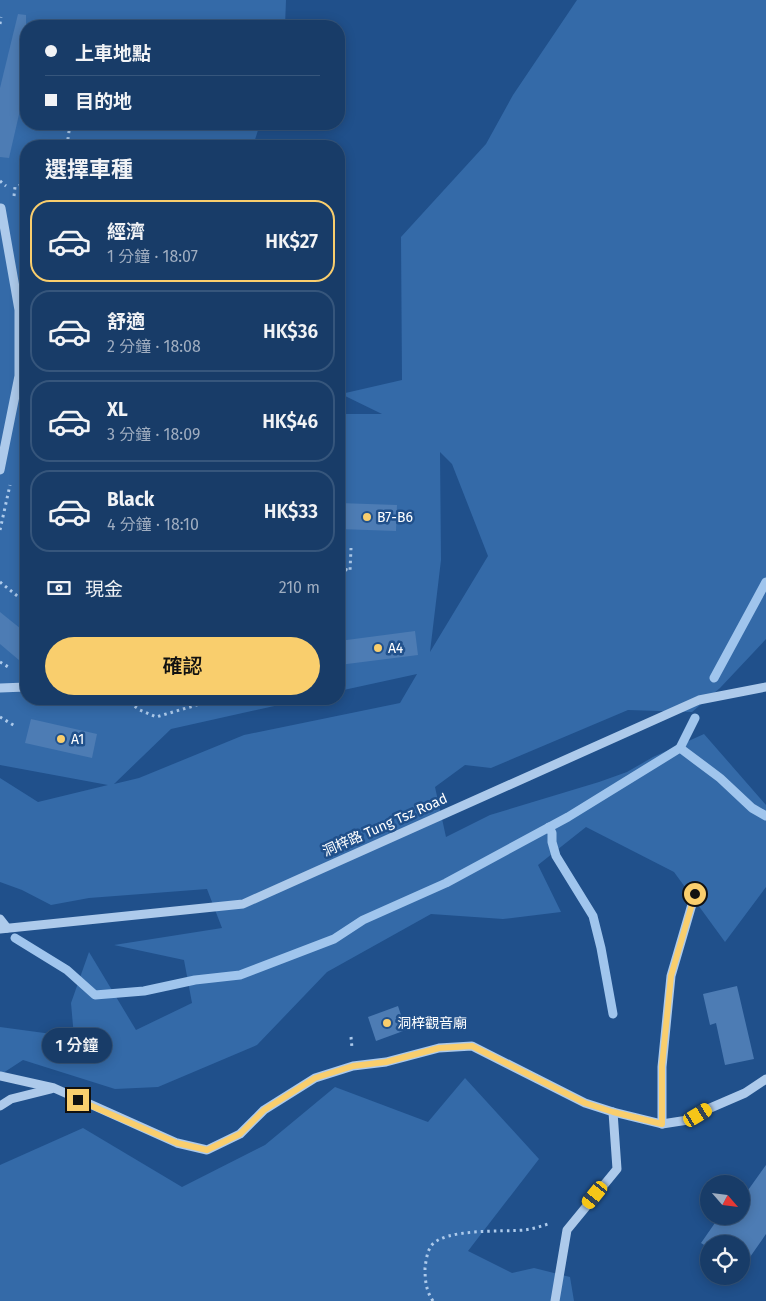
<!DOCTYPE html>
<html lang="zh-TW">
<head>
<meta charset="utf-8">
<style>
  body { margin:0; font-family:"Fira Sans","Noto Sans TC",sans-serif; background:#21436e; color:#f1f3f6; height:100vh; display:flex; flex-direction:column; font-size:19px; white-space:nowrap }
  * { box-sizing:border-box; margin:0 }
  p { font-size:16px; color:#9fadc0 }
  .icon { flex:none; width:28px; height:28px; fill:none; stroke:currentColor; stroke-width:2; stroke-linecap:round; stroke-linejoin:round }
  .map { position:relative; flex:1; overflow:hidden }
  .drawer { position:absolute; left:20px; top:140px; width:325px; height:565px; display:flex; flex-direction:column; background:#183c68; border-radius:20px; box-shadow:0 2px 12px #0003,0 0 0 1px #36567c }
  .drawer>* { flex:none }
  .top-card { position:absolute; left:20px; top:20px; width:325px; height:110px; border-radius:20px; box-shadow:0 2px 12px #0003,0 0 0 1px #36567c; display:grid; align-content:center; height:110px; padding:0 25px; background:#183c68 }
  .needle { width:32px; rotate:118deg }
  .fabs { position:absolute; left:700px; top:1175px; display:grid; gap:10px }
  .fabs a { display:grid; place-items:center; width:50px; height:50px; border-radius:50%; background:#183c68; box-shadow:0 2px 12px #0003,0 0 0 1px #36567c; font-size:25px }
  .end { position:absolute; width:22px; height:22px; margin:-11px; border:6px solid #f9ce6d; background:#111; box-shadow:0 0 0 2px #111 }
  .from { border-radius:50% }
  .bubble { position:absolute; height:35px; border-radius:18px; background:#183c68; box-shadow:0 2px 12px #0003,0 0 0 1px #36567c; font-size:16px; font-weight:600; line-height:35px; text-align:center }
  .car { position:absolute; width:15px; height:30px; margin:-15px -8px; border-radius:6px; box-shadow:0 0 4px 1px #0007; background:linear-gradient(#f5c518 24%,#345 0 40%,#f5c518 0 76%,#345 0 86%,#f5c518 0) }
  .top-card b { display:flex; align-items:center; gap:18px; height:48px; font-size:19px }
  .top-card b+b { border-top:1px solid #36567c }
  .top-card i { width:12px; height:12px; background:#f1f3f6 }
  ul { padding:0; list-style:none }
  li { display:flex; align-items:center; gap:15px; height:82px; margin:0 10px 8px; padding:0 15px; border:2px solid #36567c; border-radius:20px }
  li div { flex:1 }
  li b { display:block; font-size:19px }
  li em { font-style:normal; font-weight:600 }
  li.on { border-color:#f9ce6d }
  li>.icon { width:45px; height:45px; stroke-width:1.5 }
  h2 { padding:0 25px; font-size:22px; line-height:60px }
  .pay { display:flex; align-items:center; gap:12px; height:55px; padding:0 25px; font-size:19px }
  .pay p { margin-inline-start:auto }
  .cta { display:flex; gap:10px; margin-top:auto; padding:10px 25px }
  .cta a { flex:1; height:58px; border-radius:30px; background:#f9ce6d; color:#111; font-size:20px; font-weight:600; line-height:58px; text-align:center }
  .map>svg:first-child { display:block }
</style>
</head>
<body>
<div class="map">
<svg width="766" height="1301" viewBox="0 0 766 1301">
  <rect width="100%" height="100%" fill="#20508b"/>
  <g fill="#346aa8" fill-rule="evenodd">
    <path d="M0,0H286L285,26H26V124H260L253,146H156L155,145L153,146H26V699H306L171,729L114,784L139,778L244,735L400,703L417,674L339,691V414H382L341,394L402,380L401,237L486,144L513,95L577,0H766V639L720,688L692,712L628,710L491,768L465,765L435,787L446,837L490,815L599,782L627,772L653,757L704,734L766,805V887L725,942L674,872L586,827L538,865L561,912L503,919L431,914L327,972L257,1045L158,1087L115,1089L23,1060L0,1075V1027L74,1037L71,1003L89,952L136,1030L192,1003L184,960L114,945L222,928L207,889L89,898L51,905L22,890L0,882V778L38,802L108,785L0,765ZM440,452L452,464L488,556L430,652L441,560Z"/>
    <polygon points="465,1078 539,1159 468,1251 512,1273 534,1268 570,1277 574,1301 0,1301 0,1165 83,1128 182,1187 265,1145 335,1087 428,1122"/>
  </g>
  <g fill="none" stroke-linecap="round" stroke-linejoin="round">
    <g stroke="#a0c5ed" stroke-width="9">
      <polyline points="714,678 766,582"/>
      <polyline points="680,748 720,778 752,808 766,816"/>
      <polyline points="549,827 552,833 552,842 556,856 593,916 601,948 613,1014"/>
      <polyline points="15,938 67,970 95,995 144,991 195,980 240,975 334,939 363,920 446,883 568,817 680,748 695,718"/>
    </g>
  </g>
  <g fill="#4d7cb4">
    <polygon points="18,14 26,15 26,84 9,158 0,157 0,88"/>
    <polygon points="339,503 397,505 396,531 339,529"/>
    <polygon points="0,612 26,633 26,666 0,644"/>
    <polygon points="415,631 418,655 339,665 339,641"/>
    <polygon points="31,719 97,734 92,758 25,743"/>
    <polygon points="737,986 754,1059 725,1065 716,1023 710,1025 703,994"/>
    <polygon points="398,1006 406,1030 376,1041 368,1017"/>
    <polygon points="766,1165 766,1234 741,1270 741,1244 709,1244 709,1248 701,1243 717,1220 724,1224 729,1216 741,1216 741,1200"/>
  </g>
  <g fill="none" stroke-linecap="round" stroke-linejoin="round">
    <g stroke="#adcaeb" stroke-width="3" stroke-dasharray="2.5 4" stroke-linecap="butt">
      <polyline points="0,24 1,17"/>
      <polyline points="67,146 70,124"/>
      <polyline points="0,181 6,186"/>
      <polyline points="14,196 15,187 26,183"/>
      <polyline points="0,530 10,485"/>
      <polyline points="339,567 350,571 351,548"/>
      <polyline points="0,582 26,603"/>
      <polyline points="0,662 10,668"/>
      <polyline points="124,699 140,710 156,717 217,699"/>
      <polyline points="0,717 15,726"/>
      <polyline points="351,1037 352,1048"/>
      <path d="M433,1301C426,1291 425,1280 425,1268C426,1261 427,1252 431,1246C444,1228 503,1232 524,1230C533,1229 542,1226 551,1223"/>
    </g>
    <g stroke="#adcaeb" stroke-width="9">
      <polyline points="0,470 19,376 19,310 1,208"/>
      <polyline points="0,688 26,687"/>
      <polyline points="0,919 7,928"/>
      <polyline points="0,929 243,904 699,700 766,687"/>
      <polyline points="0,1076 54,1088 177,1143 207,1150 240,1134 264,1110 315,1078 353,1066 386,1062 439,1048 472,1046 585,1103 613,1112 662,1124 688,1120 708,1109 745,1093 766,1079"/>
      <polyline points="0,1106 11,1099 51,1089"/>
      <polyline points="662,1124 662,1067 671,976 695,894"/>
      <polyline points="555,1301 567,1230 617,1169 613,1112"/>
    </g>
  </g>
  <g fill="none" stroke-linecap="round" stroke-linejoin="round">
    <polyline stroke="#f9ce6d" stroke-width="6" points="78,1100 177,1143 207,1150 240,1134 264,1110 315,1078 353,1066 386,1062 439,1048 472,1046 585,1103 613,1112 662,1124 662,1066 671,976 695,894"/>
  </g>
  <g fill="#f9ce6d" stroke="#20508b" stroke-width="2">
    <circle cx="367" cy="517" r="5"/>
    <circle cx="378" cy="648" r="5"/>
    <circle cx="61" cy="739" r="5"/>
    <circle cx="387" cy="1023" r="5"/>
  </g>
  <g text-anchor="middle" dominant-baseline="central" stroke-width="5" stroke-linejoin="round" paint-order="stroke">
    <g font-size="14" fill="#fff" stroke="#20508b" text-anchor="start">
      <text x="377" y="517">B7-B6</text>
      <text x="388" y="648">A4</text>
      <text x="71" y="739">A1</text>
      <text x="397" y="1023">洞梓觀音廟</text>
    </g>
    <g font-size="14" fill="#fff" stroke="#20508b">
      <text transform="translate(385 825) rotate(-24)">洞梓路 Tung Tsz Road</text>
    </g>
  </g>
</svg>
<div class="fabs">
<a><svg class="needle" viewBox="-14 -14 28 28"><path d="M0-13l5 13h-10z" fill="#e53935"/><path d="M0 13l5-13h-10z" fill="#9fadc0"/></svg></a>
<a><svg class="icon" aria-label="locate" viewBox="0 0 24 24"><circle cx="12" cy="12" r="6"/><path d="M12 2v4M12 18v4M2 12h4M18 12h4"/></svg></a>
</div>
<i class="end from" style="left:695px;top:894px"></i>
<i class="end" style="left:78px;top:1100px"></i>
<div class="bubble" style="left:42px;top:1028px;width:70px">1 分鐘</div>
<i class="car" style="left:698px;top:1115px;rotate:59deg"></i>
<i class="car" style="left:595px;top:1195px;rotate:219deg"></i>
<div class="top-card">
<b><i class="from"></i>上車地點</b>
<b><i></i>目的地</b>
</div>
<section class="drawer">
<h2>選擇車種</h2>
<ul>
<li class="on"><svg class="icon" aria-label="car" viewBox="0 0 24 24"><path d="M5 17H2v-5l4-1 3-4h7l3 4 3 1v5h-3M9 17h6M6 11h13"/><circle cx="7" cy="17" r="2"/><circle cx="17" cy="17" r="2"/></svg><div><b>經濟</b><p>1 分鐘 · 18:07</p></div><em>HK$27</em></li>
<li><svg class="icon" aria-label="car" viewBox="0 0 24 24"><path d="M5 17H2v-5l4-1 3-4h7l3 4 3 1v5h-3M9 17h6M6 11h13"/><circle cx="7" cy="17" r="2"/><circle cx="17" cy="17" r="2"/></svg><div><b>舒適</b><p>2 分鐘 · 18:08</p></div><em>HK$36</em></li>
<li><svg class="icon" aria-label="car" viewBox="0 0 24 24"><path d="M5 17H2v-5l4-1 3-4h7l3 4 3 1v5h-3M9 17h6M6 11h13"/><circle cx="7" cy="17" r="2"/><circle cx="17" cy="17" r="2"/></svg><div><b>XL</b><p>3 分鐘 · 18:09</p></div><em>HK$46</em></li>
<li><svg class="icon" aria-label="car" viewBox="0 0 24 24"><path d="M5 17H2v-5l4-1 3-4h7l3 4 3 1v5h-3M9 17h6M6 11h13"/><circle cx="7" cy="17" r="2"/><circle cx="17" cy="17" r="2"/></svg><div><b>Black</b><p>4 分鐘 · 18:10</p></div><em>HK$33</em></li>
</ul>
<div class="pay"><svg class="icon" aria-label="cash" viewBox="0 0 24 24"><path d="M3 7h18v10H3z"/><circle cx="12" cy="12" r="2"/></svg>現金<p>210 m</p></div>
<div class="cta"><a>確認</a></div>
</section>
</div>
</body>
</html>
